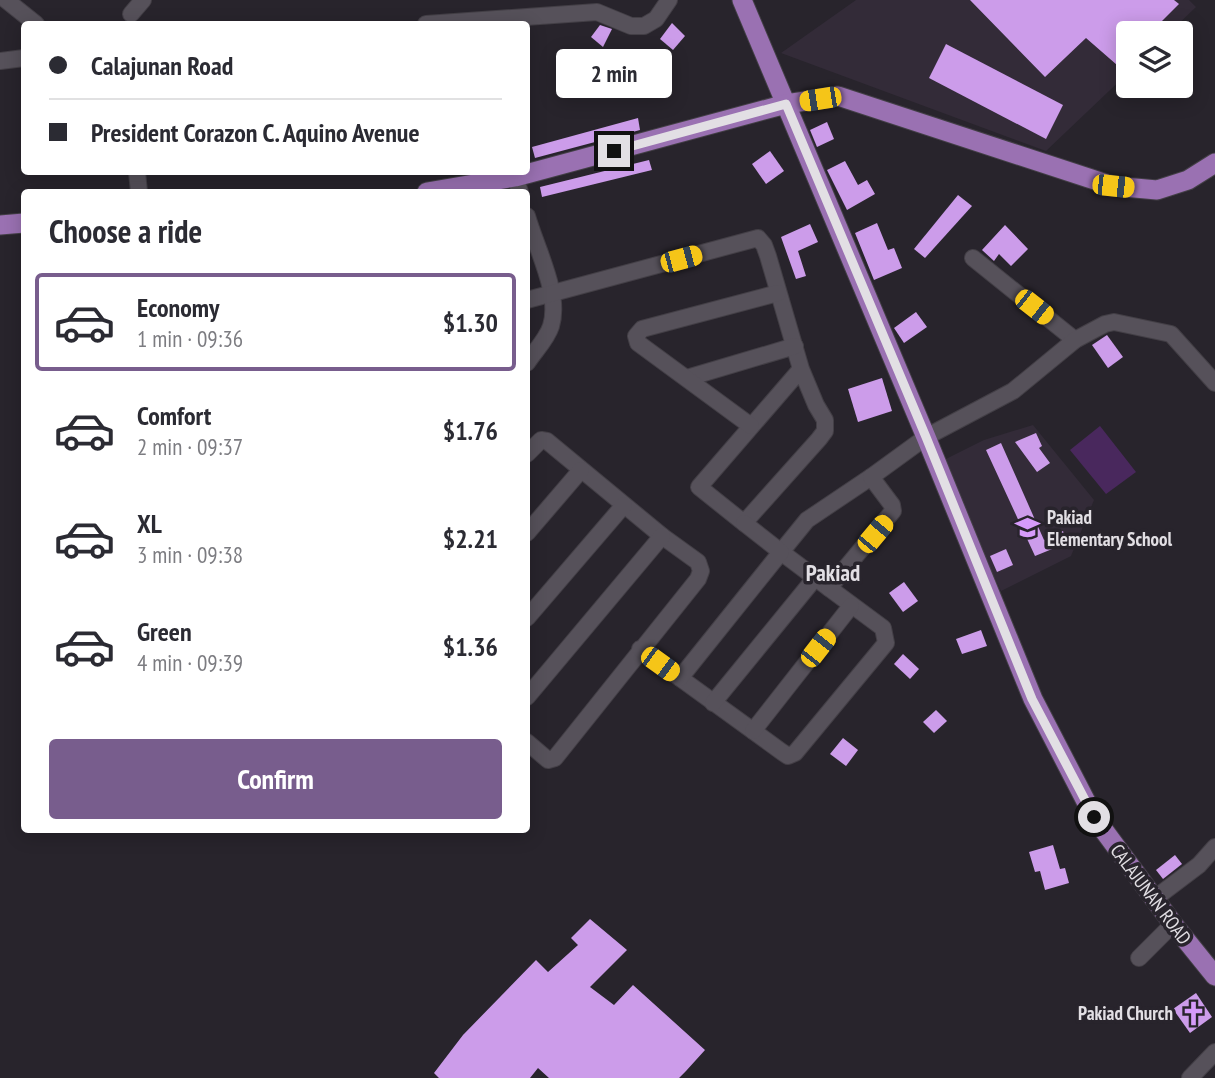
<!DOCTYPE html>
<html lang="en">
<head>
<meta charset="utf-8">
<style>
  body { margin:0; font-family:"PT Sans Narrow",sans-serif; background:#f2f2f3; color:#2b2b33; height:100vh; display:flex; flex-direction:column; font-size:26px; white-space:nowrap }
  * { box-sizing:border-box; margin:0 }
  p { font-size:23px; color:#7c7c81 }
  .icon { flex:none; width:38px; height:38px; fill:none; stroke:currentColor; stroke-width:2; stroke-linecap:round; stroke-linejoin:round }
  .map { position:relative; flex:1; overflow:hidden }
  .drawer { position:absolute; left:21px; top:189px; width:509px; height:644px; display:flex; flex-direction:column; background:#fff; border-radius:7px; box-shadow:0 4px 18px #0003 }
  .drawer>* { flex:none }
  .guide { position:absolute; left:21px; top:21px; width:509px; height:154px; border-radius:7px; box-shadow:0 4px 18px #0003; display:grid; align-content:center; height:154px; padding:0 28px; background:#fff }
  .fabs { position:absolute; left:1116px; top:21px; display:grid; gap:14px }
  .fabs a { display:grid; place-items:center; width:77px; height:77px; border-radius:7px; background:#fff; box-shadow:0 4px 18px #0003; font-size:35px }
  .end { position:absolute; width:32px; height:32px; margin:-16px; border:9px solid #e2dfe4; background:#111; box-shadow:0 0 0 4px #111 }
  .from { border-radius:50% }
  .bubble { position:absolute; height:49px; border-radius:7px; background:#fff; box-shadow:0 4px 18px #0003; font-size:23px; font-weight:700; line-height:49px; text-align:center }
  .car { position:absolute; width:21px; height:42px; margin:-21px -10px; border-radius:9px; box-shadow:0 0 5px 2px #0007; background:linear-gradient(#f5c518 24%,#345 0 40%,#f5c518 0 76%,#345 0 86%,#f5c518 0) }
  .guide b { display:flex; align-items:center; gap:24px; height:66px; font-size:26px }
  .guide b+b { border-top:2px solid #e1e1e2 }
  .guide i { width:18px; height:18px; background:#2b2b33 }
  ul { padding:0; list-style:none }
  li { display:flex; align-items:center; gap:21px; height:98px; margin:0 14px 10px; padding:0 14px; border:4px solid transparent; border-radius:7px }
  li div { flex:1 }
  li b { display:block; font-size:26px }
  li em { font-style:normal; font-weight:700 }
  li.selected { border-color:#785d8d }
  li>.icon { width:63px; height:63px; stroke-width:1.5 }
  h2 { padding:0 28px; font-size:32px; line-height:84px }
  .action { display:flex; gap:14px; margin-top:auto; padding:14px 28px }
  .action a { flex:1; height:80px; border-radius:7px; background:#785d8d; color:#fff; font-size:28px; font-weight:700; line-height:80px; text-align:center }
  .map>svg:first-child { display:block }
</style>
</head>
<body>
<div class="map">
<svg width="1215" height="1078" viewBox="0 0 1215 1078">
  <rect width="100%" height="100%" fill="#28242c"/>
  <g fill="#332b38">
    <polygon points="856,0 1189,0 1196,7 1169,33 1129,33 1129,72 1046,151 781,53"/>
    <polygon points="1033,425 1094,500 1071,556 1001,591 940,462 984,440"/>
  </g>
  <polygon fill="#49285d" points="1100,426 1136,472 1106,494 1070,450"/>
  <g fill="#cc9cea">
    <polygon points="970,0 1174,0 1179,4 1150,33 1129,33 1129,54 1117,65 1086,38 1045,77"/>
    <polygon points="672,23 685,36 673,50 660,39"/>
    <polygon points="600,25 612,29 603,47 591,37"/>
    <polygon points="946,44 1063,105 1046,139 929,78"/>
    <polygon points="638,118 640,130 535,158 532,147"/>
    <polygon points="827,122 834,139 817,147 810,130"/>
    <polygon points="770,151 784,171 766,184 752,164"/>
    <polygon points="649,160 652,170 542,197 540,187"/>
    <polygon points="845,161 858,185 867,180 875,194 847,210 827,170"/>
    <polygon points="958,195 972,206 925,258 914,249"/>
    <polygon points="877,223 888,250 894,248 902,268 874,280 855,233"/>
    <polygon points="810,224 818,242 798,251 806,276 796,279 781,237"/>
    <polygon points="1005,225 1028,249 1011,266 999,254 994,261 982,250"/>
    <polygon points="916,312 927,327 904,343 894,328"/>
    <polygon points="1107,335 1123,357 1108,368 1092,345"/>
    <polygon points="882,378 892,411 858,422 848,389"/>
    <polygon points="1036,433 1042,446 1039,448 1050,463 1037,472 1015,442"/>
    <polygon points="1001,443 1044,540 1063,531 1067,543 1035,556 986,450"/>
    <polygon points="1006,549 1013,565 997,572 990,556"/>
    <polygon points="904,582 918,601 903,612 889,593"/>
    <polygon points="981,630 987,646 962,654 956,639"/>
    <polygon points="903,654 919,669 910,679 894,664"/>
    <polygon points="936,710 947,721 934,733 923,722"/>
    <polygon points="843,738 858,750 846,766 830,754"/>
    <polygon points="1053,845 1060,869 1065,868 1069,883 1045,890 1040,871 1035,872 1029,852"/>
    <polygon points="1175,855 1182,864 1163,879 1156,870"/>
    <polygon points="590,919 627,950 590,987 614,1005 633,985 705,1050 686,1071 679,1078 549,1078 538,1068 530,1078 439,1078 434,1073 463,1035 536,960 548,972 578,945 571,938"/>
    <polygon points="1196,993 1212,1017 1190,1033 1173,1009"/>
  </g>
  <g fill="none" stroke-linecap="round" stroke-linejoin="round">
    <defs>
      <g id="minor">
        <polyline points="6,0 36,24"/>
        <polyline points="131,14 143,0"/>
        <polyline points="426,24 597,12 631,26 644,26 656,19 669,0"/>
        <polyline points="0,61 24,58"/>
        <polyline points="137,172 139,192"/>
        <polyline points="515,177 520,192"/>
        <path d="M527,216C536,248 561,294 551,326C547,339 534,352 527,363"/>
        <polyline points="973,258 1075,340"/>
        <polyline points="527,300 758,238 764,245 768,256 801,369 816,405 825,420 825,431 819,439 744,523 699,487 801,369"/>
        <polyline points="687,378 795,346"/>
        <polyline points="751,426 638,343 636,336 642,329 778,293"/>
        <polyline points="527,454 541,440 547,441 662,536 698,562 701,571 698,579 555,758 548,760 527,742"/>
        <polyline points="527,533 581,470"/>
        <polyline points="829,588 781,552 807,520 871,477"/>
        <polyline points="527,618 624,505"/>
        <polyline points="640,649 782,752 788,756 795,753 886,643 883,628 829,588 893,511 892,505 871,477 926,437 1013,391 1075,340 1105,324 1114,322 1171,334 1215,383"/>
        <polyline points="680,678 781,552 744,523"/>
        <polyline points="527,697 662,536"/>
        <polyline points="713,703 815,578"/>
        <polyline points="753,731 851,606"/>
        <polyline points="1154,899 1199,865 1215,847"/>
        <polyline points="1139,958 1173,924"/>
        <polyline points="1190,1078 1215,1052"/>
      </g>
      <g id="major">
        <polyline points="742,0 926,437 1033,699 1094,817 1173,924 1215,976"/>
        <polyline points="427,192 515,177 786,104 838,96 1113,186 1157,190 1188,180 1215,163"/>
        <polyline points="0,225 24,223"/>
      </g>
    </defs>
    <use href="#minor" stroke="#433f46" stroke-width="18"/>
    <use href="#major" stroke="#433f46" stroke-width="21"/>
    <use href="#minor" stroke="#56515a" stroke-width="16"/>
    <use href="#major" stroke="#9a71b2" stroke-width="19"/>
  </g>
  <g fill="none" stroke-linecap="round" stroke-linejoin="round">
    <polyline stroke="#e2dfe4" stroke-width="9" points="614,151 786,104 926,437 1032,699 1094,817"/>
  </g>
  <defs>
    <symbol id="school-bare" viewBox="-9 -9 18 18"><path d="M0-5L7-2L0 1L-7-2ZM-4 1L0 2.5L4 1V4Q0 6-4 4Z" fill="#d69bfa" stroke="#28242c" stroke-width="2.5" paint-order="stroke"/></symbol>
    <symbol id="church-bare" viewBox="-9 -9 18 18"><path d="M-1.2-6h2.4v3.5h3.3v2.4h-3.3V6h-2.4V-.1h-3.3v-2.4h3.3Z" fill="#d69bfa" stroke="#28242c" stroke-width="2.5" paint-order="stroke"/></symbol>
  </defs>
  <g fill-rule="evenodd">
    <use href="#school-bare" x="1010" y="510" width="35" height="35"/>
    <use href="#church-bare" x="1176" y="996" width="35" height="35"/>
  </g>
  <g text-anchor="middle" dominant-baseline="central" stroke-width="7" stroke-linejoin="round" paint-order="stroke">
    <g font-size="19" font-weight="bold" fill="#e2dfe4" stroke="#28242c" text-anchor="start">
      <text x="1047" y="517">Pakiad<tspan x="1047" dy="22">Elementary School</tspan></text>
      <text x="1173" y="1013" text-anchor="end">Pakiad Church</text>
    </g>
    <g font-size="19" fill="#e2dfe4" stroke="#28242c">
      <text transform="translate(1151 894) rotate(53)">CALAJUNAN ROAD</text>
    </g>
    <g font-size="23" font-weight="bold" fill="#e2dfe4" stroke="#28242c">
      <text x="833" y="572">Pakiad</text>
    </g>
  </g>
</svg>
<div class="fabs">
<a><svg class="icon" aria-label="layers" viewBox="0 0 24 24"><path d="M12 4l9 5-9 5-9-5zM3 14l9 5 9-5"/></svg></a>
</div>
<i class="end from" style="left:1094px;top:817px"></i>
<i class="end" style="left:614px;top:151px"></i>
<div class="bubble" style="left:556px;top:49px;width:116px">2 min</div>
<i class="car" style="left:820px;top:99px;rotate:261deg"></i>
<i class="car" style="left:1113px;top:186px;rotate:96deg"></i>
<i class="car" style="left:681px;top:259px;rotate:75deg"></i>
<i class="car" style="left:1034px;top:307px;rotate:128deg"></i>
<i class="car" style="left:875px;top:534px;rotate:40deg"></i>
<i class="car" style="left:818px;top:648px;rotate:38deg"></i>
<i class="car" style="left:660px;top:664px;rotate:126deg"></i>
<div class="guide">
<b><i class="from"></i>Calajunan Road</b>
<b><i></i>President Corazon C. Aquino Avenue</b>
</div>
<section class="drawer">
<h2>Choose a ride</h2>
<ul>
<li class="selected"><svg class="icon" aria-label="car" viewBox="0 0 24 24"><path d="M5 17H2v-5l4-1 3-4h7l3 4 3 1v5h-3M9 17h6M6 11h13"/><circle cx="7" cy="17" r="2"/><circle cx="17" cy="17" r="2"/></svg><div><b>Economy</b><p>1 min · 09:36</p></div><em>$1.30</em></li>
<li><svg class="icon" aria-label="car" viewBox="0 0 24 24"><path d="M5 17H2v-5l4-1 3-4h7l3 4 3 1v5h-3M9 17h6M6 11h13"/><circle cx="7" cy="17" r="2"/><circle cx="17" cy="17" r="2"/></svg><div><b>Comfort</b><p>2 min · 09:37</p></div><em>$1.76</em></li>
<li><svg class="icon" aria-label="car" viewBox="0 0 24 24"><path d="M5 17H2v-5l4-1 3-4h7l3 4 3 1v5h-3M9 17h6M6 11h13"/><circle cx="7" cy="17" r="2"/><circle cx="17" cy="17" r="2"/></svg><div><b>XL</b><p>3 min · 09:38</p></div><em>$2.21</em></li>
<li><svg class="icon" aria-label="car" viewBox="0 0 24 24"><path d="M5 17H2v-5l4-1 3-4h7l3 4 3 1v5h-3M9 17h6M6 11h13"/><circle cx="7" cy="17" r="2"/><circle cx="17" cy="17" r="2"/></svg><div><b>Green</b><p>4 min · 09:39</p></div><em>$1.36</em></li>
</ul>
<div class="action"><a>Confirm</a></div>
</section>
</div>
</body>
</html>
